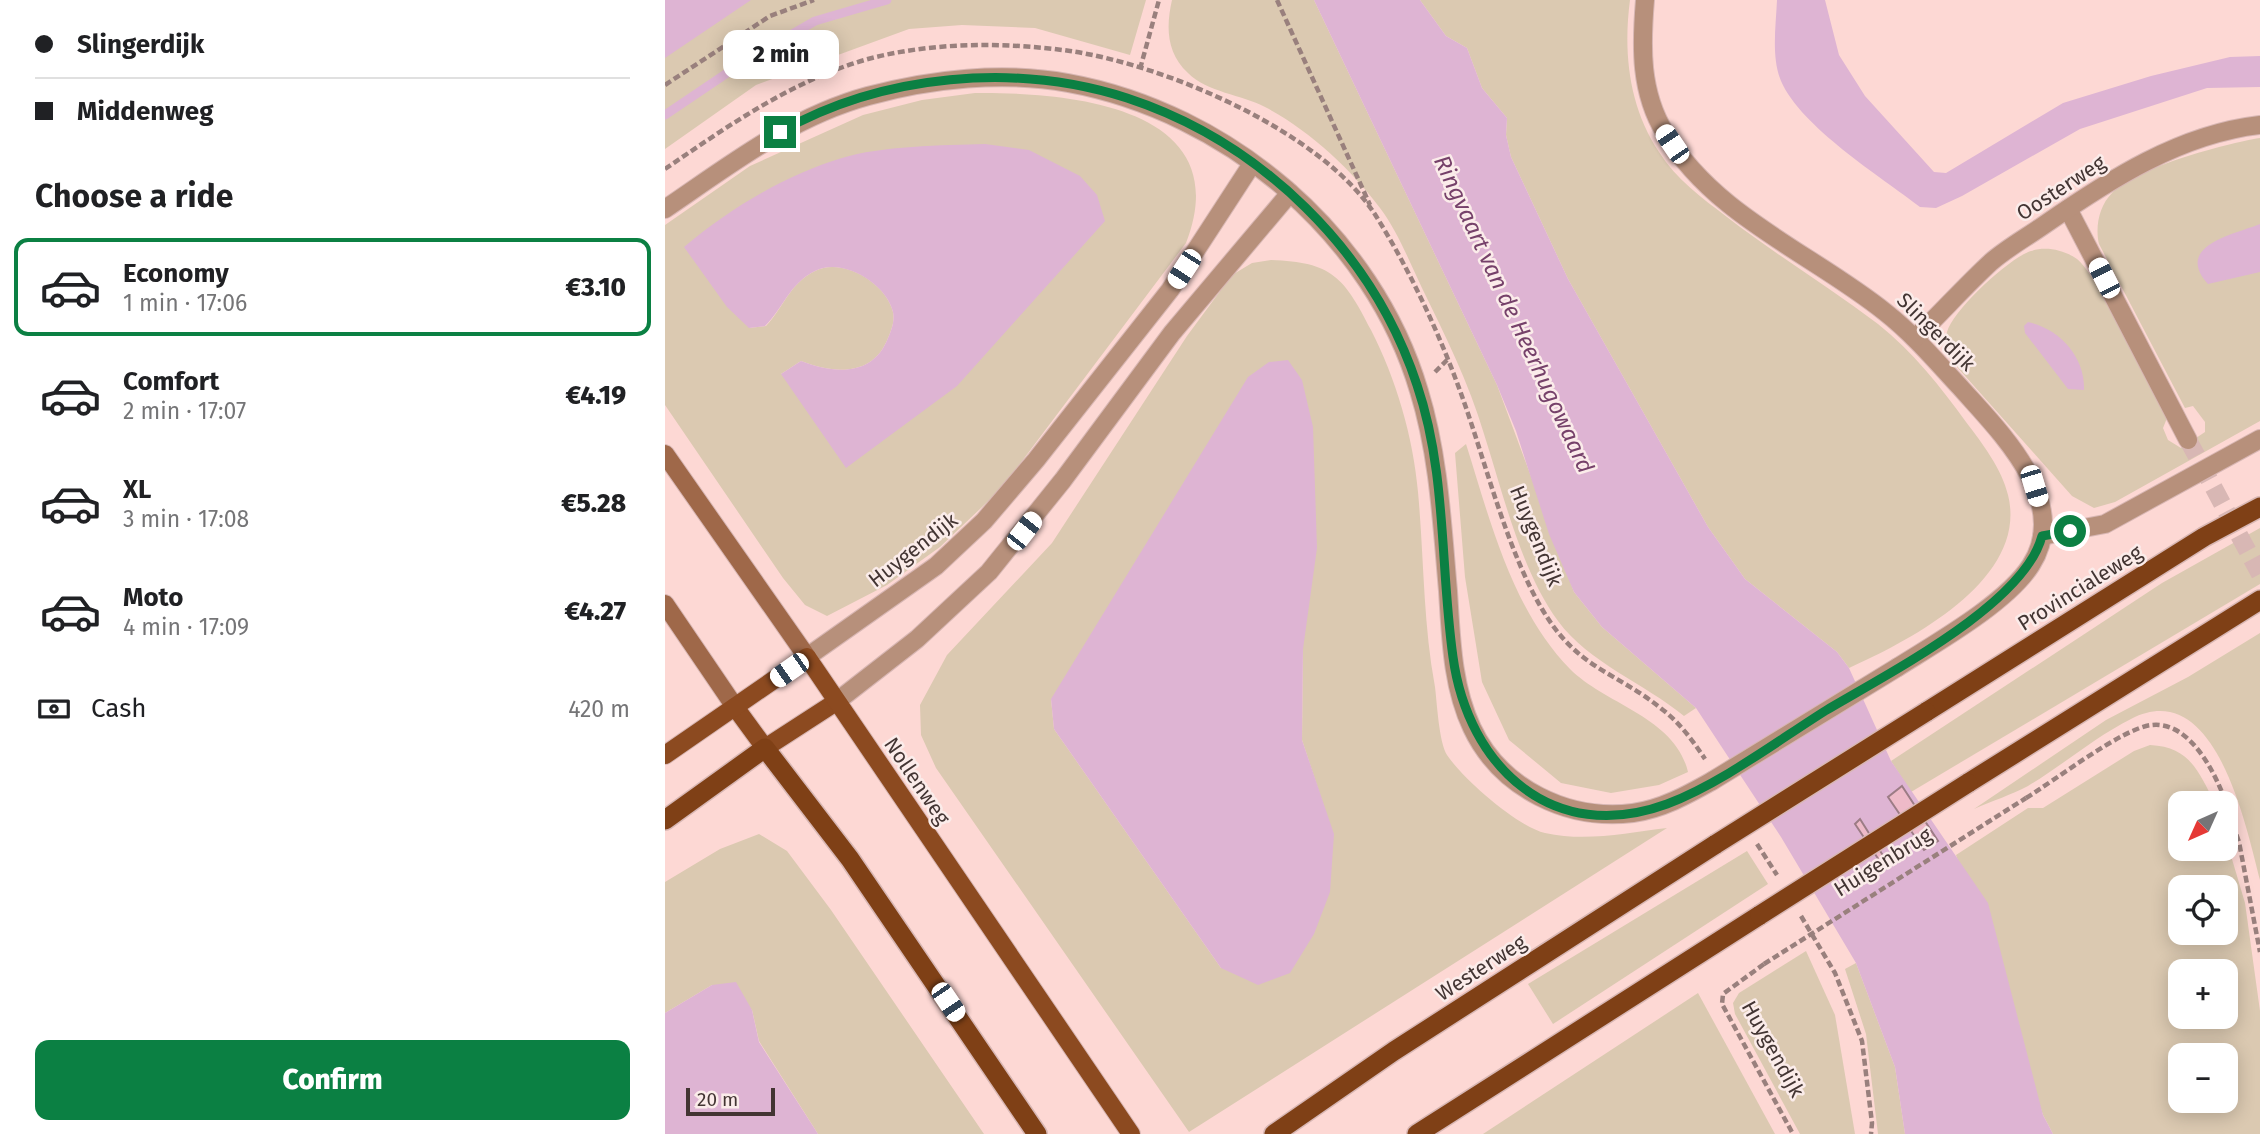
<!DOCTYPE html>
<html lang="en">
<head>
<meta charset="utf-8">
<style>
  body { margin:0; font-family:"Fira Sans",sans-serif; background:#f2f2f2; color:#202124; height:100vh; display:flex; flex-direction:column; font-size:26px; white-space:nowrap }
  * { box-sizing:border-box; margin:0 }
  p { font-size:23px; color:#757577 }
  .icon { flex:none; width:38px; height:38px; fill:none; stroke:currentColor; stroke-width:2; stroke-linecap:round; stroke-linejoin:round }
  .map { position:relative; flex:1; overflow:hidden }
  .side { display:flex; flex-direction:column; background:#fff; width:665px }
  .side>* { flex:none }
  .guide { display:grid; align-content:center; height:154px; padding:0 35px; background:#fff }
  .needle { width:46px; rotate:225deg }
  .buttons { position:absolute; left:1503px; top:791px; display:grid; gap:14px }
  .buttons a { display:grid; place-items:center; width:70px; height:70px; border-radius:14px; background:#fff; box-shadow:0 4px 18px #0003; font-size:35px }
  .scale { position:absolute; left:21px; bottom:18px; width:89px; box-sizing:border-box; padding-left:7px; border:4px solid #433533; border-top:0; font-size:19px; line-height:24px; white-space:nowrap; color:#433533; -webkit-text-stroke:5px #fbecea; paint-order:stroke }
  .end { position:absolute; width:32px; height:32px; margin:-16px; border:9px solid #0b8043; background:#fff; box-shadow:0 0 0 4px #fff }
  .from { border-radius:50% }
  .bubble { position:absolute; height:49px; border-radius:14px; background:#fff; box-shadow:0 4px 18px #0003; font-size:23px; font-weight:800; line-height:49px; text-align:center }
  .car { position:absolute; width:21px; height:42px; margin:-21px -10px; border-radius:9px; box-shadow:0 0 5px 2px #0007; background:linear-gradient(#fff 24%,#345 0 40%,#fff 0 76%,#345 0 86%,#fff 0) }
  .guide b { display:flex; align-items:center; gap:24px; height:66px; font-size:26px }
  .guide b+b { border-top:2px solid #e0e0e0 }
  .guide i { width:18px; height:18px; background:#202124 }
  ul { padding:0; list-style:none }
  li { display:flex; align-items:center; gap:21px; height:98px; margin:0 14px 10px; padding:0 21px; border:4px solid transparent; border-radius:14px }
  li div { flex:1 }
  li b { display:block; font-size:26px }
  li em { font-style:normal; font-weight:800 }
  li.current { border-color:#0b8043 }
  li>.icon { width:63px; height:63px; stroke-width:1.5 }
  h2 { padding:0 35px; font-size:32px; line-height:84px }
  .pay { display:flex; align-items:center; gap:18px; height:77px; padding:0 35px; font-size:26px }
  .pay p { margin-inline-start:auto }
  .cta { display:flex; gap:14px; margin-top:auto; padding:14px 35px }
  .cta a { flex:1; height:80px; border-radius:14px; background:#0b8043; color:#fff; font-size:28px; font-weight:800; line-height:80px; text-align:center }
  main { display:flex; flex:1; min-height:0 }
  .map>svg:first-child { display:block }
</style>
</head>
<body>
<main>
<section class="side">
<div class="guide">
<b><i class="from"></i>Slingerdijk</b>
<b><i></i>Middenweg</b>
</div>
<h2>Choose a ride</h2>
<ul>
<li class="current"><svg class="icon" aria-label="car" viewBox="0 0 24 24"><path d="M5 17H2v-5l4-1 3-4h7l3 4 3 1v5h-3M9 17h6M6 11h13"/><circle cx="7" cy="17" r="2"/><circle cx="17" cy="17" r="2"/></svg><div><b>Economy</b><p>1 min · 17:06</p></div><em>€3.10</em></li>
<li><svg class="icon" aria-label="car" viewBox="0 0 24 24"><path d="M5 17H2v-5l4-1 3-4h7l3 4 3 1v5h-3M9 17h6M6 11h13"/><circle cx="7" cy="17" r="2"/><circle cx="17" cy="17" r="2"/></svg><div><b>Comfort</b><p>2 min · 17:07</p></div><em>€4.19</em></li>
<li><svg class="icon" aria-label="car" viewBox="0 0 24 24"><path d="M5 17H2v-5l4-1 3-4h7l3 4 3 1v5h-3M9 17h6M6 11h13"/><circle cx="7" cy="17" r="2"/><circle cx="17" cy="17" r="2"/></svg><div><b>XL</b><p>3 min · 17:08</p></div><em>€5.28</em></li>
<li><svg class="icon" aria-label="car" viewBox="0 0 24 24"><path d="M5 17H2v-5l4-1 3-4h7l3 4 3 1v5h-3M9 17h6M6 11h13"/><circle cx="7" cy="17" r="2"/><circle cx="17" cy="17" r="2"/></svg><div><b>Moto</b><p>4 min · 17:09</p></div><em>€4.27</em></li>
</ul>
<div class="pay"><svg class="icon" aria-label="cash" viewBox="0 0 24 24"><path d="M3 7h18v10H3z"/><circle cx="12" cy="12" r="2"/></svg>Cash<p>420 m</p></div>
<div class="cta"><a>Confirm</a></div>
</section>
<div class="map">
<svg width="1595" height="1134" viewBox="0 0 1595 1134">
  <rect width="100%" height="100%" fill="#fdd8d4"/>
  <g fill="#dbc9b1" fill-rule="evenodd">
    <polygon points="0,0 481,0 465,55 370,28 297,25 244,29 91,85 0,149"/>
    <path d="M507,0H649L832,385L909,592L937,627L1031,708L1019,716C979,683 924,663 893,621C856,571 838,493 819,434C804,383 780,335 757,288C744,261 733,232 715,208C686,169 644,130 600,107C577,95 542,92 523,73C501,53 501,26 507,0Z"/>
    <path d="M755,0H965C958,53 964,107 994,152C1011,179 1037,198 1062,217C1111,255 1164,287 1213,324C1248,352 1275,386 1301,422C1317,443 1337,469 1343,495C1364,579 1246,640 1184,668L1172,652L1080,579L1043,527L903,279L846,157L841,135L842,118L817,88L802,48L781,36Z"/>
    <path d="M310,93C403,92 574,106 521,243L336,489L275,547L222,585L162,616L140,605L118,578L0,405V225L85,166L198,115L257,100ZM266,146L292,386L116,374L136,361C169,374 208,377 223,338C226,331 230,321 228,312C221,283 178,257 150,271C124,284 119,307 101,326L84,328Z"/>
    <path d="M1595,138V421L1450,502L1429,508L1407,496L1284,358C1281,350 1279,341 1282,332C1288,310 1344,258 1366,251C1381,246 1399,250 1412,259C1432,274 1486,388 1502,418L1498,428L1503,440L1516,448L1540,432V422L1528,406L1520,408L1434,244C1430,227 1434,206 1447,193C1472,167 1559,144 1595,138Z"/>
    <path d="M606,260C667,262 679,277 706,330C731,379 748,436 753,492C759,557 758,622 770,687C772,703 774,742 782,755C798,779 853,827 880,833C921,842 961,833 1002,828L524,1132L271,768L256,735L255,705L282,655L387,543L522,336L567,275L587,263ZM638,649L637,740L668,834L556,968L389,729L386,699Z"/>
    <path d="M801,444C825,520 847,610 905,669C941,705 1010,717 1023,772L994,785L946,793L896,783L844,740L817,682L800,577L790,453Z"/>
    <polygon points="1595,528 1595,584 1246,792 1226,761 1497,583"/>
    <path d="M1595,633V880C1581,827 1551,675 1466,719C1430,737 1398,765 1363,786C1346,795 1327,801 1309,809L1441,720L1523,677Z"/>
    <path d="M1485,745C1525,747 1533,771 1550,803H1516V849H1561V839L1580,903L1595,1011V1134H1388L1378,1115L1291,855L1363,808H1378L1469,751ZM1516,887H1561V933H1516ZM1516,971H1561V1017H1516ZM1516,1055H1561V1101H1516Z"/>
    <polygon points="94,834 122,851 166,910 319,1134 153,1134 94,1041 87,1010 47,985 0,1013 0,882 55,849"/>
    <polygon points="1082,851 1103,884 888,1024 863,984"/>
    <polygon points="1141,951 1170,1015 1190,1134 1135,1134 1070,1014 1068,1003 1074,993"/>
    <polygon points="1191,963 1230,1067 1240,1134 1213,1134 1201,1034 1180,969"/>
    <polygon points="1033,993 1110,1134 818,1134"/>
  </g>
  <g fill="#deb4d3">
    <polygon points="0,0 86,0 0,58"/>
    <polygon points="649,0 755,0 781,36 802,48 817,88 842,118 841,135 846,157 903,279 1043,527 1080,579 1172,652 1184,668 1226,761 1323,903 1378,1115 1388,1134 1240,1134 1230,1067 1191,963 1116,837 1031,708 937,627 909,592 884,534 851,431 832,385"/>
    <path d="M1112,0H1160L1174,55L1200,96L1269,172L1281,173L1398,103L1486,76L1565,57L1595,56V87L1542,88L1415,129L1297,196L1271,208L1255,207C1215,176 1136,127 1116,81C1106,57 1111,25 1112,0Z"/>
    <path d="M320,144L364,150L415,176L432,195L440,221L292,386L181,468L116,374L136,361C169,374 208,377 223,338C226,331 230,321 228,312C221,283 177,257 150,271C124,284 119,307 100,326L84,328L62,307L19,247C64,209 120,175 177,158C215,146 279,145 320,144Z"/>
    <path d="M1595,224V272L1543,284C1509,246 1567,235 1595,224Z"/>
    <path d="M1363,322C1395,329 1420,357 1419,390L1403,389L1360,333L1359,326Z"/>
    <polygon points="623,360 637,380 648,427 652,548 638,649 637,740 669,834 665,892 649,934 625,973 593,985 556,968 389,729 386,699 583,377 604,362"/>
    <polygon points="71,982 87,1010 94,1042 153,1134 0,1134 0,1013 47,985"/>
  </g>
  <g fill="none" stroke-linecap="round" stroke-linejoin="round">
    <polyline stroke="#deb4d3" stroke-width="9" points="0,115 77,63 150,21 222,0"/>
  </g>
  <g fill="#eebac8" stroke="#9c7c85" stroke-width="2">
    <polygon points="1237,786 1273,841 1259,850 1223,797"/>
    <polygon points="1195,819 1224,865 1220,869 1190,824"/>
  </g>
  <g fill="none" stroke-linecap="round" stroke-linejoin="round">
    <polyline stroke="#d8b7b4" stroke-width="18" stroke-dasharray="18 9" stroke-linecap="butt" points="1523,440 1595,574"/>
    <defs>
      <polyline id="service" points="1377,536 1440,524 1595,439"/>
      <g id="minor">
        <path d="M980,0C976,47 975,92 1000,133C1049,216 1148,254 1220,312C1248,334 1271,361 1295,387C1334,431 1407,501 1366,565C1342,603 1271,643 1233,667"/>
        <path d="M0,209C65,165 126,117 203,96C266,79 338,71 403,83C563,112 708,235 754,391C774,456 777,524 783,591C786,637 787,686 807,728C836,789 903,821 968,813C997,809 1022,795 1047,781"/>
        <polyline points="1403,209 1523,440"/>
        <path d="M1250,338C1276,313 1300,286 1326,262C1342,248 1362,237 1379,225C1444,180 1515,134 1595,125"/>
        <polyline points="142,657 271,566 319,521 371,460 505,290 587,164"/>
        <polyline points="171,702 252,639 324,572 398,480 507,333 625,193"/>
      </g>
      <g id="secondary">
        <polyline points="0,454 142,657"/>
        <polyline points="0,604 70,707"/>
      </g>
      <g id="primary">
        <polyline points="70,707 100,748 171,702"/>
        <polyline points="0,755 142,657 466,1134"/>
      </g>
      <g id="trunk">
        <polyline points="1261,712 1539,537 1595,507"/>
        <polyline points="1303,783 1595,600"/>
        <polyline points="0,820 100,748 185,859 372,1134"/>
        <polyline points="609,1134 729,1051 1051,844"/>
        <polyline points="752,1134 1095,915"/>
      </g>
    </defs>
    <use href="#service" stroke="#d8b7b4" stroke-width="20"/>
    <use href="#minor" stroke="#d8b7b4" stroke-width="20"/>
    <use href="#secondary" stroke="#d8b7b4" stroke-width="20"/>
    <use href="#primary" stroke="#d8b7b4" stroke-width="20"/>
    <use href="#trunk" stroke="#d8b7b4" stroke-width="22"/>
    <g stroke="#99807d" stroke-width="4.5" stroke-dasharray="7 3.5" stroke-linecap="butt">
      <polyline points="612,0 705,205"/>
      <polyline points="475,69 494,0"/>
      <polyline points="0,85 105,16 149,0"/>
      <path d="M0,169C63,126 128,80 203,59C267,42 340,42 405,51C501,65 658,132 711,216C746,272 776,337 798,399C821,464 842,550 877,609C913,670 949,670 998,710C1015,723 1028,741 1040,759"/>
      <polyline points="770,372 782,360"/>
      <path d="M1361,798C1389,781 1459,727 1487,725C1525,721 1551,774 1561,803"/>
      <polyline points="1561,805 1574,842 1595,952"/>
      <polyline points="1092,844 1112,875"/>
      <polyline points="1136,916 1170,973 1197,1041 1207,1123 1206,1134"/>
      <polyline points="1099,964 1058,994 1057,1004 1128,1134"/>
    </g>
    <use href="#service" stroke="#b7907b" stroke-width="18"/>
    <use href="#minor" stroke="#b7907b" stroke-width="18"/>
    <use href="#secondary" stroke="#9f6849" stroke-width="18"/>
    <use href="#primary" stroke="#8c4a20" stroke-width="18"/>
    <use href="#trunk" stroke="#7f4016" stroke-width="19"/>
    <defs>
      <polyline id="minor-bridge" points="1047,781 1233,667"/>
      <g id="trunk-bridge">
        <polyline points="1051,844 1261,712"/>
        <polyline points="1095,915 1303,783"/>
      </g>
    </defs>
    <use href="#minor-bridge" stroke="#d8b7b4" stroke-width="20" stroke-linecap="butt"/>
    <use href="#trunk-bridge" stroke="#d8b7b4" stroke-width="22" stroke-linecap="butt"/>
    <polyline stroke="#99807d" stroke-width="4.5" stroke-dasharray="7 3.5" stroke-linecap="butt" points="1099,964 1361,798"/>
    <use href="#minor-bridge" stroke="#b7907b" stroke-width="18"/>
    <use href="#trunk-bridge" stroke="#7f4016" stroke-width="19"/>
  </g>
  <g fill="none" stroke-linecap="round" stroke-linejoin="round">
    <path stroke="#0b8043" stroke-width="9" d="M115,132C218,74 350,62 462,98C596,142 708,251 752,385C782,473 775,566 788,657C803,767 888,846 1002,804C1055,784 1111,742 1160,711C1220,675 1359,605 1377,536L1405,531"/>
  </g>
  <g text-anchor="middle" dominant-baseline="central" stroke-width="5" stroke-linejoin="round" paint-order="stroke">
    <g font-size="21" fill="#433533" stroke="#fbecea">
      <text transform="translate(1396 188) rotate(-33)">Oosterweg</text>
      <text transform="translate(1271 332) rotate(45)">Slingerdijk</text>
      <text transform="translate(871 536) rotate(68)">Huygendijk</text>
      <text transform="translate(248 550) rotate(-38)">Huygendijk</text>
      <text transform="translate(1415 588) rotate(-32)">Provincialeweg</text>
      <text transform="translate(252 781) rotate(56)">Nollenweg</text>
      <text transform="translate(1218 862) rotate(-32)">Huigenbrug</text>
      <text transform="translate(816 968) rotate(-33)">Westerweg</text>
      <text transform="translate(1108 1049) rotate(61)">Huygendijk</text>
    </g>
    <g font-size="23" font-style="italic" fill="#76416a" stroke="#fbecea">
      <text transform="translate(849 314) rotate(65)">Ringvaart van de Heerhugowaard</text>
    </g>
  </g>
</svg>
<div class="buttons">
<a><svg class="needle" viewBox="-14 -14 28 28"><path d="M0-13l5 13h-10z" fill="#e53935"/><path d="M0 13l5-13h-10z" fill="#757577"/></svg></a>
<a><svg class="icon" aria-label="locate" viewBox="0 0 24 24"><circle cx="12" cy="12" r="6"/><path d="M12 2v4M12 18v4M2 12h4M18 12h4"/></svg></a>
<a>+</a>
<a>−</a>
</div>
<div class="scale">20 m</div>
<i class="end from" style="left:1405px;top:531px"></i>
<i class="end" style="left:115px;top:132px"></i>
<div class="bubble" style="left:58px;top:30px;width:116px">2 min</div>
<i class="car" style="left:1007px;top:144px;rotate:326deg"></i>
<i class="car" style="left:519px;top:269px;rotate:213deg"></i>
<i class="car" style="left:1439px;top:278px;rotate:333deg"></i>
<i class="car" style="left:1369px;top:486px;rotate:163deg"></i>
<i class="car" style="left:359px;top:531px;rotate:38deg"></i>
<i class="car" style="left:124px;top:670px;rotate:235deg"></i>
<i class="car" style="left:283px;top:1002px;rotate:146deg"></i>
</div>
</main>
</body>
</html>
